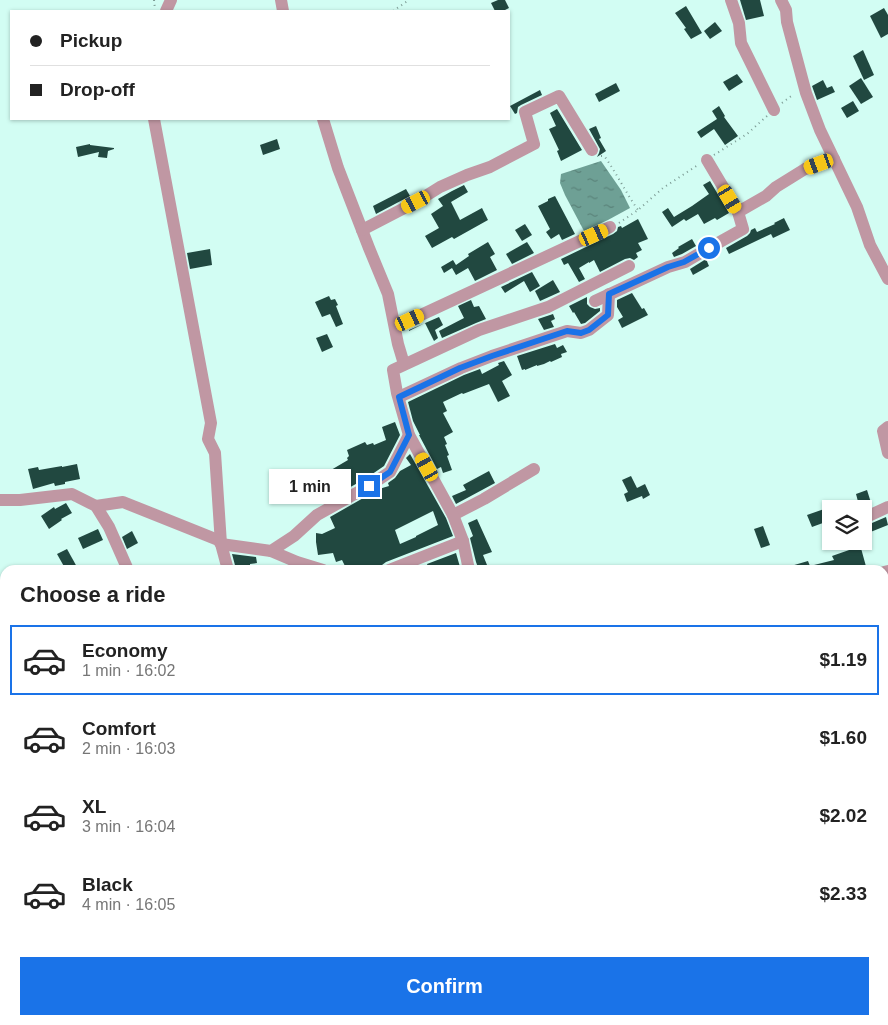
<!DOCTYPE html>
<html lang="en">
<head>
<meta charset="utf-8">
<style>
  body { margin:0; font-family:Arial,sans-serif; background:#f2f2f2; color:#222; height:100vh; display:flex; flex-direction:column; font-size:19px; white-space:nowrap }
  * { box-sizing:border-box; margin:0 }
  p { font-size:16px; color:#767676 }
  .icon { flex:none; width:28px; height:28px; fill:none; stroke:currentColor; stroke-width:2; stroke-linecap:round; stroke-linejoin:round }
  .map { position:relative; flex:1; overflow:hidden }
  .panel { position:absolute; left:0px; top:565px; width:889px; height:460px; display:flex; flex-direction:column; background:#fff; border-radius:15px 15px 0 0; box-shadow:0 1px 4px #0004 }
  .panel>* { flex:none }
  .guide { position:absolute; left:10px; top:10px; width:500px; height:110px; border-radius:0px; box-shadow:0 1px 4px #0004; display:grid; align-content:center; height:110px; padding:0 20px; background:#fff }
  .controls { position:absolute; left:822px; top:500px; display:grid; gap:10px }
  .controls a { display:grid; place-items:center; width:50px; height:50px; border-radius:0px; background:#fff; box-shadow:0 1px 4px #0004; font-size:25px }
  .end { position:absolute; width:22px; height:22px; margin:-11px; border:6px solid #1a73e8; background:#fff; box-shadow:0 0 0 2px #fff }
  .from { border-radius:50% }
  .bubble { position:absolute; height:35px; border-radius:0px; background:#fff; box-shadow:0 1px 4px #0004; font-size:16px; font-weight:700; line-height:35px; text-align:center }
  .car { position:absolute; width:15px; height:30px; margin:-15px -8px; border-radius:6px; box-shadow:0 0 4px 1px #0007; background:linear-gradient(#f5c518 24%,#345 0 40%,#f5c518 0 76%,#345 0 86%,#f5c518 0) }
  .guide b { display:flex; align-items:center; gap:18px; height:48px; font-size:19px }
  .guide b+b { border-top:1px solid #e0e0e0 }
  .guide i { width:12px; height:12px; background:#222 }
  ul { padding:0; list-style:none }
  li { display:flex; align-items:center; gap:15px; height:70px; margin:0 10px 8px; padding:0 10px; border:2px solid transparent; border-radius:0px }
  li div { flex:1 }
  li b { display:block; font-size:19px }
  li em { font-style:normal; font-weight:700 }
  li.selected { border-color:#1a73e8 }
  li>.icon { width:45px; height:45px; stroke-width:1.5 }
  h2 { padding:0 20px; font-size:22px; line-height:60px }
  .button { display:flex; gap:10px; margin-top:auto; padding:10px 20px }
  .button a { flex:1; height:58px; border-radius:0px; background:#1a73e8; color:#fff; font-size:20px; font-weight:700; line-height:58px; text-align:center }
  .map>svg:first-child { display:block }
</style>
</head>
<body>
<div class="map">
<svg width="888" height="1025" viewBox="0 0 888 1025">
  <defs>
    <pattern id="water-ripples" width="26" height="14" patternUnits="userSpaceOnUse" patternTransform="scale(1.25)"><rect width="26" height="14" fill="#6ea095"/><path d="M2 4q2-2 4 0t4 0M15 11q2-2 4 0t4 0" fill="none" stroke="#5a837a"/></pattern>
  </defs>
  <rect width="100%" height="100%" fill="#d2fdf3"/>
  <g fill="url(#water-ripples)">
    <polygon points="601,161 621,190 630,208 608,220 584,231 565,195 560,183 561,174"/>
    <polygon points="501,1020 553,1020 554,1025 500,1025"/>
  </g>
  <g fill="#214840" fill-rule="evenodd">
    <polygon points="498,0 505,0 509,8 503,11 495,11 491,3"/>
    <polygon points="740,0 760,0 764,16 746,20"/>
    <polygon points="686,6 702,33 691,39 684,29 686,28 675,13"/>
    <polygon points="884,8 888,15 888,34 881,38 870,16"/>
    <polygon points="715,22 722,31 710,39 704,31"/>
    <polygon points="863,50 874,75 864,80 853,56"/>
    <polygon points="737,74 743,82 729,91 723,82"/>
    <polygon points="861,78 873,97 861,104 849,86"/>
    <polygon points="823,80 827,88 832,86 835,92 817,100 812,86"/>
    <polygon points="616,83 620,91 599,102 595,94"/>
    <polygon points="540,90 542,95 521,105 518,107 517,113 515,114 510,106"/>
    <polygon points="853,101 859,111 847,118 841,108"/>
    <polygon points="719,106 725,116 724,117 738,136 725,145 714,129 701,138 697,132 717,119 712,111"/>
    <polygon points="557,109 582,150 561,161 557,151 559,150 549,129 556,126 550,113"/>
    <polygon points="596,126 601,138 599,139 606,151 597,157 599,153 600,149 589,129"/>
    <polygon points="277,139 280,149 263,155 260,145"/>
    <polygon points="90,144 90,145 114,148 114,149 108,151 107,158 98,157 99,152 78,157 76,147"/>
    <polygon points="710,181 729,213 717,220 715,218 704,224 698,214 686,221 684,219 672,227 662,212 668,208 674,217 692,206 709,194 703,185"/>
    <polygon points="464,185 468,192 451,202 460,220 482,208 488,220 454,239 452,237 432,248 425,236 439,228 431,214 443,206 438,199 452,191"/>
    <polygon points="406,189 410,196 376,214 373,206"/>
    <polygon points="555,196 575,234 562,240 559,234 551,239 546,232 550,229 538,206 548,201 548,199"/>
    <polygon points="784,218 790,230 773,238 771,234 729,254 726,248 747,236 750,233 751,230 755,228 757,232 775,224 774,223"/>
    <polygon points="638,219 648,239 638,243 642,250 636,253 638,257 634,260 630,258 625,259 600,272 594,260 589,263 589,262 579,268 585,279 579,282 568,263 564,265 561,259 613,234 617,231 618,227 621,226 622,228"/>
    <polygon points="525,224 532,235 522,241 515,230"/>
    <polygon points="692,239 696,246 682,254 674,257 672,253 679,248 678,247"/>
    <polygon points="488,242 495,254 490,257 497,270 475,281 468,268 456,275 452,268 444,273 441,267 453,260 456,265 469,256 468,254"/>
    <polygon points="527,242 534,253 512,264 506,254"/>
    <polygon points="210,249 212,265 190,269 187,253"/>
    <polygon points="706,259 709,266 693,275 690,269"/>
    <polygon points="532,272 540,286 530,292 524,281 505,293 501,287"/>
    <polygon points="553,280 560,292 540,301 535,291"/>
    <polygon points="632,293 642,309 644,308 648,315 622,328 618,320 623,317 617,307 617,300"/>
    <polygon points="329,296 331,300 335,299 338,305 336,306 343,324 336,327 330,314 322,317 315,302"/>
    <polygon points="587,297 587,304 590,307 595,309 600,308 600,311 585,323 581,324 574,312 573,313 569,306"/>
    <polygon points="471,300 474,307 479,306 486,319 476,323 442,338 439,331 464,318 458,306"/>
    <polygon points="553,314 555,319 551,321 554,327 544,330 538,319"/>
    <polygon points="439,317 443,325 435,330 438,338 434,341 425,323 409,331 409,330"/>
    <polygon points="327,334 333,347 322,352 316,338"/>
    <polygon points="555,344 557,348 563,345 567,352 561,354 562,357 551,362 550,361 544,364 537,366 537,365 525,370 525,369 522,370 517,356"/>
    <polygon points="504,361 512,375 502,381 510,396 498,402 489,384 463,394 462,393 443,402 447,411 443,413 453,432 444,437 447,444 445,445 449,455 447,456 452,470 443,473 441,467 437,469 419,435 420,435 413,421 408,402 464,375 480,369 482,374 499,365 498,363"/>
    <polygon points="395,422 400,435 384,466 365,479 334,496 327,484 336,479 331,470 348,460 347,458 349,456 347,450 365,442 367,445 373,443 374,445 386,440 382,427"/>
    <path d="M410,454L446,518L453,536L386,562L382,565L381,570H347L342,560L336,562L333,553L318,555L316,542V533L322,534L335,528L330,517L379,489L389,486L388,483L395,478L400,471L411,465L406,458ZM433,511L438,525L416,536V537L400,544L395,530Z"/>
    <polygon points="77,464 80,479 65,482 65,484 55,486 54,483 33,489 28,469 38,467 39,470 62,466 62,467"/>
    <polygon points="489,471 495,483 456,504 452,496 466,490 463,485"/>
    <polygon points="631,476 637,488 645,484 650,495 643,499 642,496 627,502 624,494 628,492 622,480"/>
    <polygon points="867,490 872,506 864,509 860,509 856,494"/>
    <polygon points="66,503 72,513 61,519 62,520 49,529 41,516 54,507 55,509"/>
    <polygon points="827,508 831,520 812,527 807,515"/>
    <polygon points="886,517 888,525 868,533 865,526"/>
    <polygon points="477,519 492,552 483,555 489,570 479,570 476,562 470,538 473,536 468,523"/>
    <polygon points="763,526 770,545 761,548 754,529"/>
    <polygon points="98,529 103,540 83,549 78,538"/>
    <polygon points="132,531 138,543 127,549 122,537"/>
    <polygon points="848,541 859,541 867,570 855,570 854,565 835,570 785,570 784,568 808,561 810,566 834,560 832,556 852,549"/>
    <polygon points="67,549 77,567 72,570 66,570 57,554"/>
    <polygon points="456,553 460,567 452,570 450,566 440,570 429,570 427,564"/>
    <polygon points="232,554 256,557 257,563 250,564 250,566 236,569"/>
  </g>
  <g fill="none" stroke-linecap="round" stroke-linejoin="round">
    <g stroke="#7c9b94" stroke-width="2" stroke-dasharray="1 4" stroke-linecap="butt">
      <polyline points="154,0 155,9"/>
      <polyline points="393,11 409,0"/>
      <polyline points="782,103 794,94"/>
      <polyline points="714,155 747,134 767,116"/>
      <path d="M601,156H603L605,157C617,174 626,193 638,210"/>
      <polyline points="619,223 638,210 663,188 698,165"/>
      <polyline points="0,1002 5,997"/>
      <polyline points="0,1009 5,1018"/>
      <polyline points="6,1020 9,1025"/>
    </g>
    <g stroke="#c097a3" stroke-width="12">
      <polyline points="281,0 283,11"/>
      <polyline points="731,0 739,23 741,43 774,110"/>
      <polyline points="781,0 786,10 787,22 806,93 820,130 857,207 870,245 888,279"/>
      <polyline points="166,11 171,0"/>
      <polyline points="154,119 211,423 208,439 215,453 221,544 228,570"/>
      <polyline points="323,119 338,168 369,248 388,294 398,344 404,364"/>
      <polyline points="707,160 738,212"/>
      <polyline points="362,230 416,202 440,187 467,175 490,167 534,144 525,112 559,96 592,150"/>
      <polyline points="595,301 668,267 685,262 709,248 743,229 738,212 766,196 776,187 805,169 834,159"/>
      <polyline points="395,327 610,227"/>
      <polyline points="399,397 461,368 492,356 567,331 581,333 589,330 608,315 609,294"/>
      <polyline points="888,427 883,431 888,453"/>
      <polyline points="0,500 20,500 72,494 96,506 109,527 128,570"/>
      <polyline points="96,506 123,502 218,540 221,544 271,551 294,536 317,515 369,486 390,472 409,435"/>
      <polyline points="453,515 484,499 534,469"/>
      <polyline points="864,518 888,507"/>
      <polyline points="271,551 297,562 323,570"/>
      <polyline points="389,570 463,541"/>
      <polyline points="469,570 463,541 453,515 409,435 397,393 393,370 479,330 548,307 629,266"/>
      <polyline points="884,572 888,571"/>
      <polyline points="884,684 888,693"/>
      <polyline points="884,750 888,748"/>
      <polyline points="884,847 888,845"/>
      <polyline points="884,1004 888,1002"/>
      <polyline points="280,1020 281,1025"/>
      <polyline points="338,1020 341,1025"/>
      <polyline points="584,1020 585,1025"/>
      <polyline points="740,1020 742,1025"/>
      <polyline points="39,1025 48,1020"/>
      <polyline points="484,1025 484,1020"/>
      <polyline points="846,1025 858,1020"/>
    </g>
  </g>
  <g fill="none" stroke-linecap="round" stroke-linejoin="round">
    <polyline stroke="#1a73e8" stroke-width="6" points="369,486 390,472 409,435 399,397 460,368 492,356 567,331 581,333 589,330 608,315 609,294 668,267 684,262 709,248"/>
  </g>
</svg>
<div class="controls">
<a><svg class="icon" aria-label="layers" viewBox="0 0 24 24"><path d="M12 4l9 5-9 5-9-5zM3 14l9 5 9-5"/></svg></a>
</div>
<i class="end from" style="left:709px;top:248px"></i>
<i class="end" style="left:369px;top:486px"></i>
<div class="bubble" style="left:269px;top:469px;width:82px">1 min</div>
<i class="car" style="left:819px;top:164px;rotate:250deg"></i>
<i class="car" style="left:730px;top:199px;rotate:149deg"></i>
<i class="car" style="left:416px;top:202px;rotate:243deg"></i>
<i class="car" style="left:594px;top:235px;rotate:66deg"></i>
<i class="car" style="left:410px;top:320px;rotate:65deg"></i>
<i class="car" style="left:427px;top:467px;rotate:331deg"></i>
<div class="guide">
<b><i class="from"></i>Pickup</b>
<b><i></i>Drop-off</b>
</div>
<section class="panel">
<h2>Choose a ride</h2>
<ul>
<li class="selected"><svg class="icon" aria-label="car" viewBox="0 0 24 24"><path d="M5 17H2v-5l4-1 3-4h7l3 4 3 1v5h-3M9 17h6M6 11h13"/><circle cx="7" cy="17" r="2"/><circle cx="17" cy="17" r="2"/></svg><div><b>Economy</b><p>1 min · 16:02</p></div><em>$1.19</em></li>
<li><svg class="icon" aria-label="car" viewBox="0 0 24 24"><path d="M5 17H2v-5l4-1 3-4h7l3 4 3 1v5h-3M9 17h6M6 11h13"/><circle cx="7" cy="17" r="2"/><circle cx="17" cy="17" r="2"/></svg><div><b>Comfort</b><p>2 min · 16:03</p></div><em>$1.60</em></li>
<li><svg class="icon" aria-label="car" viewBox="0 0 24 24"><path d="M5 17H2v-5l4-1 3-4h7l3 4 3 1v5h-3M9 17h6M6 11h13"/><circle cx="7" cy="17" r="2"/><circle cx="17" cy="17" r="2"/></svg><div><b>XL</b><p>3 min · 16:04</p></div><em>$2.02</em></li>
<li><svg class="icon" aria-label="car" viewBox="0 0 24 24"><path d="M5 17H2v-5l4-1 3-4h7l3 4 3 1v5h-3M9 17h6M6 11h13"/><circle cx="7" cy="17" r="2"/><circle cx="17" cy="17" r="2"/></svg><div><b>Black</b><p>4 min · 16:05</p></div><em>$2.33</em></li>
</ul>
<div class="button"><a>Confirm</a></div>
</section>
</div>
</body>
</html>
